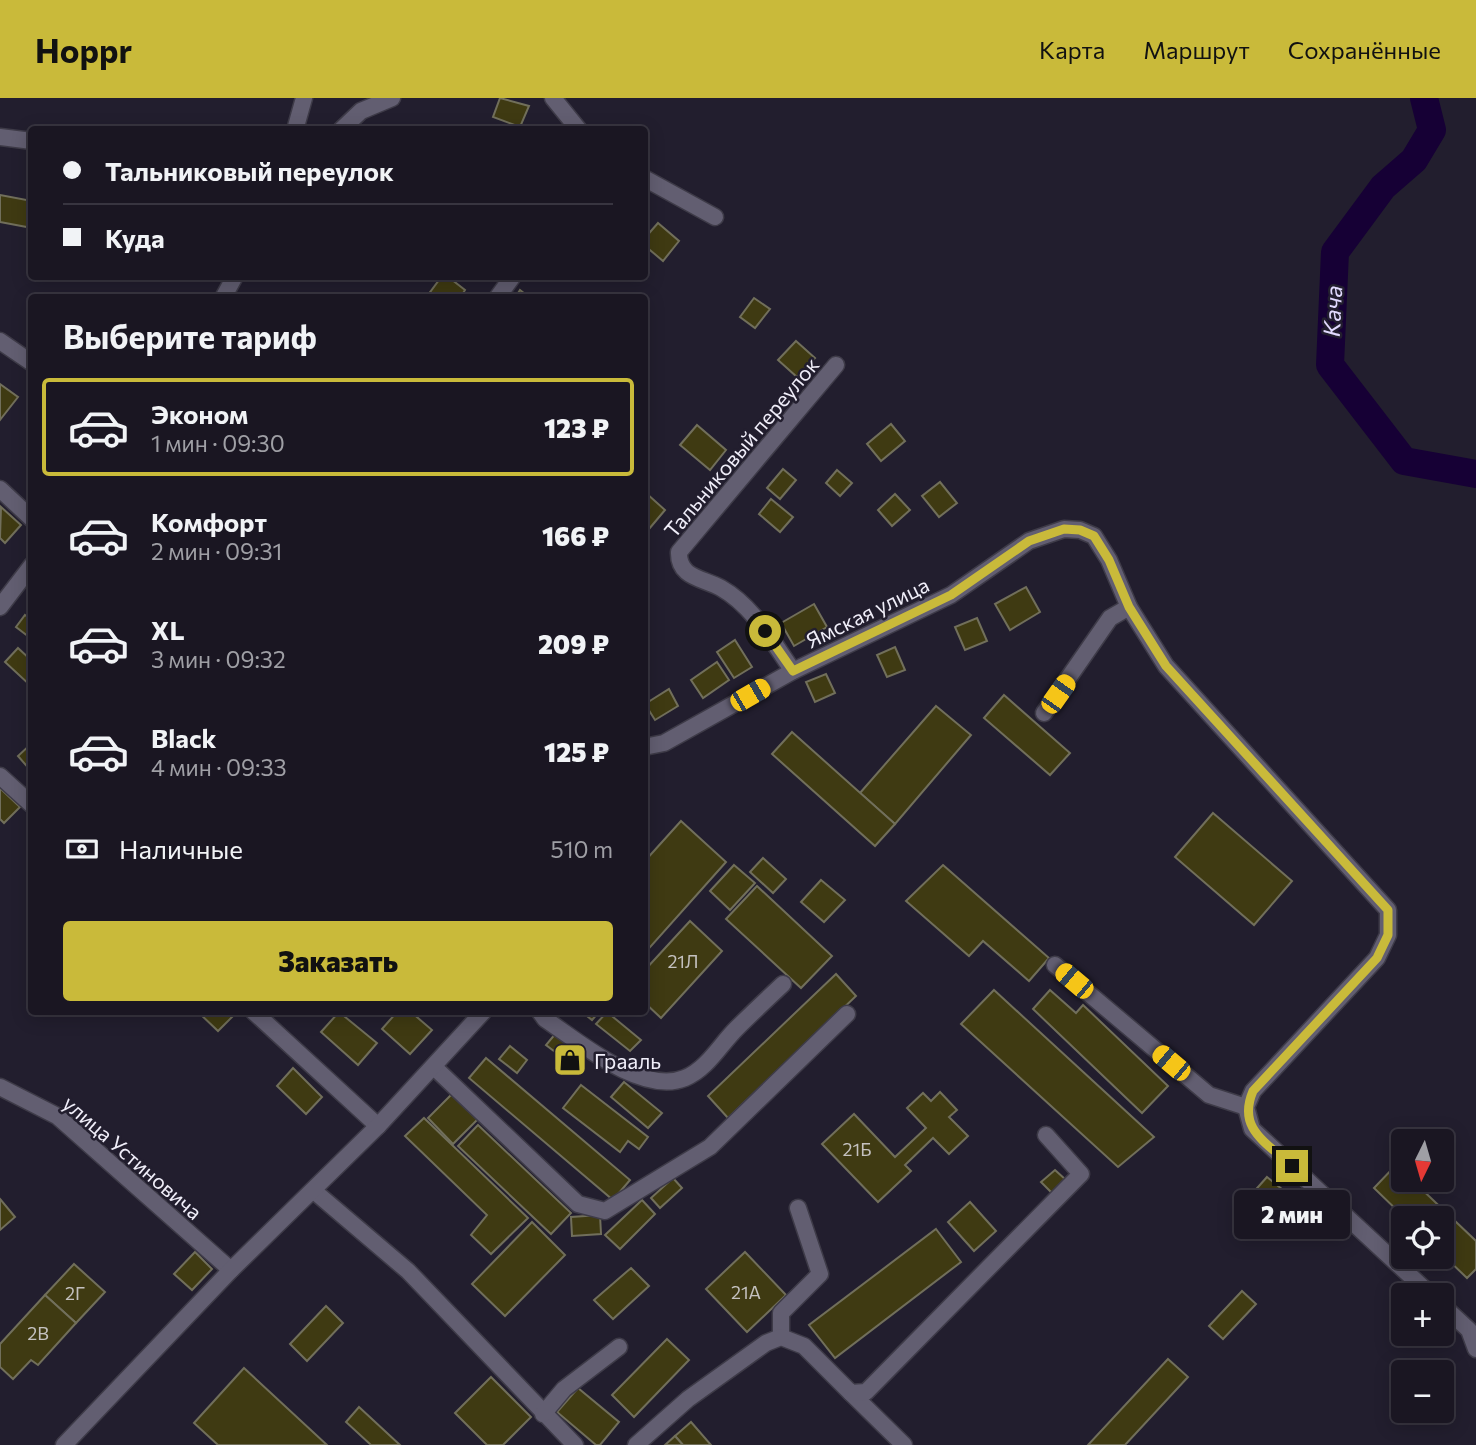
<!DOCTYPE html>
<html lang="ru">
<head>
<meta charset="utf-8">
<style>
  body { margin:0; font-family:Commissioner,sans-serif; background:#27232f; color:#f1f3f6; height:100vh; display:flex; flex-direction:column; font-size:26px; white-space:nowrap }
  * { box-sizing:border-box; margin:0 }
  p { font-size:23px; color:#9f9fa5 }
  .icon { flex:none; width:38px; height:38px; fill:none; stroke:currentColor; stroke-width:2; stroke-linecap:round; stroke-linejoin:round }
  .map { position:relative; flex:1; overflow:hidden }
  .details { position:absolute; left:28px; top:196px; width:620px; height:721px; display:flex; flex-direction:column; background:#1a1622; border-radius:7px; box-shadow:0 4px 18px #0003,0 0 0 2px #383540 }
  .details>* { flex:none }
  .banner { position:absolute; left:28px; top:28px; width:620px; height:154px; border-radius:7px; box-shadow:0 4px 18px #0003,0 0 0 2px #383540; display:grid; align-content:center; height:154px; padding:0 35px; background:#1a1622 }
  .needle { width:46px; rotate:185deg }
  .tools { position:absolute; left:1391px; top:1031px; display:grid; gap:14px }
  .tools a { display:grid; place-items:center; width:63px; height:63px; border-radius:7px; background:#1a1622; box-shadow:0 4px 18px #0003,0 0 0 2px #383540; font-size:35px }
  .end { position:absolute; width:32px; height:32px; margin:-16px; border:9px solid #c9ba3a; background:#111; box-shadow:0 0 0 4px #111 }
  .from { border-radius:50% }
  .bubble { position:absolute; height:49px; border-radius:7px; background:#1a1622; box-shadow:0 4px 18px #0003,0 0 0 2px #383540; font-size:23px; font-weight:800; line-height:49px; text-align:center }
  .car { position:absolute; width:21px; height:42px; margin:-21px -10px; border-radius:9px; box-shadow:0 0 5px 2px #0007; background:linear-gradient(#f5c518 24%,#345 0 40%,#f5c518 0 76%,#345 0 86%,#f5c518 0) }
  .banner b { display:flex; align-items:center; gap:24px; height:66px; font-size:26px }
  .banner b+b { border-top:2px solid #383540 }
  .banner i { width:18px; height:18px; background:#f1f3f6 }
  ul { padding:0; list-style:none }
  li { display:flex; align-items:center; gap:21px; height:98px; margin:0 14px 10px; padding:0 21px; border:4px solid transparent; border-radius:7px }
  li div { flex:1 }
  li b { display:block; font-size:26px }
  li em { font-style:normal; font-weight:800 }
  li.on { border-color:#c9ba3a }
  li>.icon { width:63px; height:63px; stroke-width:1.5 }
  h2 { padding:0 35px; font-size:32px; line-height:84px }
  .pay { display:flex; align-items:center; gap:18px; height:77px; padding:0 35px; font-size:26px }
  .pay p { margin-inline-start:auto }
  .button { display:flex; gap:14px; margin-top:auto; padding:14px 35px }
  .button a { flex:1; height:80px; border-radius:7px; background:#c9ba3a; color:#111; font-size:28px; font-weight:800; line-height:80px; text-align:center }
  header { display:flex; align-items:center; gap:42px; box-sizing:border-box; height:98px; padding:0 35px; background:#c9ba3a; color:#111 }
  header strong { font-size:33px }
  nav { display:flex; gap:38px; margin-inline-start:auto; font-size:24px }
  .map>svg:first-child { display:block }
</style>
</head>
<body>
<header>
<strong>Hoppr</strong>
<nav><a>Карта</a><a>Маршрут</a><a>Сохранённые</a></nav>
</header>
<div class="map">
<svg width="1476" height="1347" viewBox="0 0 1476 1347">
  <rect width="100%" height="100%" fill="#221e2e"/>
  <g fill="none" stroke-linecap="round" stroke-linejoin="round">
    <polyline stroke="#160035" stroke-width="28" points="1424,0 1432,32 1414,62 1383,89 1335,154 1330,267 1404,363 1476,376"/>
  </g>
  <g fill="#3f3a12" stroke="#716f5b" stroke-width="2">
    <polygon points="500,0 529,8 520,29 493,19"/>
    <polygon points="0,97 32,103 32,130 0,124"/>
    <polygon points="658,125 679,143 663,163 644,147 644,141"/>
    <polygon points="442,178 447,178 465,192 460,200 428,197"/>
    <polygon points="520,192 530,200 515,200"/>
    <polygon points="754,200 770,211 755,230 740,219"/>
    <polygon points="796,243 815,260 797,279 778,262"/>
    <polygon points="0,286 18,299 0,322"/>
    <polygon points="891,326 905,343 881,363 867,346"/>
    <polygon points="697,327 726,352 710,372 680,347"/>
    <polygon points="783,371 796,382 780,401 767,390"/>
    <polygon points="837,372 852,385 840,398 826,385"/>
    <polygon points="940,384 957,405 939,419 922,398"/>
    <polygon points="646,395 665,412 649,431 644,427"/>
    <polygon points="895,396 910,412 892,428 878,412"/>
    <polygon points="771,401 793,419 780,434 759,416"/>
    <polygon points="1,409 21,427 5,445 0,440"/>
    <polygon points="1026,489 1040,514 1010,532 995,506"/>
    <polygon points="814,506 827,529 794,548 781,525"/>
    <polygon points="25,517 32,522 29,539 16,529"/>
    <polygon points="977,520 987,543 965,552 955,529"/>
    <polygon points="735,542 752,569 734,580 717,554"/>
    <polygon points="895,549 905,572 887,579 877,557"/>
    <polygon points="18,550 32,563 32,589 5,564"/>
    <polygon points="717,564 729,582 703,600 691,582"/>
    <polygon points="826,576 835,595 815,604 806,584"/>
    <polygon points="669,591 678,608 655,622 645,606"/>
    <polygon points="1004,597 1070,655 1050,677 984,620"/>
    <polygon points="936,608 971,637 895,726 860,695"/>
    <polygon points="792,634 895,726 875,748 772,656"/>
    <polygon points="32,645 32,673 31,673 18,658"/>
    <polygon points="0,690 20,709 4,725 0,721"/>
    <polygon points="1213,715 1292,783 1254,827 1175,759"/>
    <polygon points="681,723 726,764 644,856 644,764"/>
    <polygon points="763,760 786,781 773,795 750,774"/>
    <polygon points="734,767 755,785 730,812 710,793"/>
    <polygon points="943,767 1049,860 1029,883 983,843 969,858 906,803"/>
    <polygon points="821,782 845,802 824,824 801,804"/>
    <polygon points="757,788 832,858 801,890 726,821"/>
    <polygon points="690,823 722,853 661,920 644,904 644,873"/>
    <polygon points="836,876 856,898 728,1020 708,998"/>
    <polygon points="994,892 1154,1039 1118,1069 961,926"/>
    <polygon points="1050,892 1076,915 1083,907 1168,988 1142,1015 1033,911"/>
    <polygon points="198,914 234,914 236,915 218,933"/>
    <polygon points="339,914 377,945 358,967 321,934"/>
    <polygon points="397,914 411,914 432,932 410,956 382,931"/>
    <polygon points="582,914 599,914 592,922"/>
    <polygon points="607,914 641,942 630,953 596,926"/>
    <polygon points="556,935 578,952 567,963 546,947"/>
    <polygon points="510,948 527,962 517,975 499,961"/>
    <polygon points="486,960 630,1082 613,1102 469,980"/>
    <polygon points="293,970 322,999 306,1016 277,988"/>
    <polygon points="624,984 662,1015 648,1030 611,999"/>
    <polygon points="581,987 648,1039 639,1051 628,1043 620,1054 563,1010"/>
    <polygon points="940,994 957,1012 949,1019 968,1038 949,1056 933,1040 905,1067 911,1073 878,1104 822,1046 854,1016 895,1059 926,1030 907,1010 923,995 931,1003"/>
    <polygon points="452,996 478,1021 453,1046 428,1020"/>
    <polygon points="424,1020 528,1120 491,1156 471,1137 487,1117 405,1038"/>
    <polygon points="478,1027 571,1115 551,1136 458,1048"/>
    <polygon points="1397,1066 1404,1073 1404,1082 1412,1082 1476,1143 1476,1171 1467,1180 1442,1156 1442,1120 1405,1120 1374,1090"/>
    <polygon points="1055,1072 1066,1082 1052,1095 1041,1084"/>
    <polygon points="1267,1079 1293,1100 1271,1127 1255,1113 1261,1105 1251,1097"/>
    <polygon points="673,1080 682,1090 660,1110 651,1100"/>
    <polygon points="0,1101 15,1119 0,1132"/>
    <polygon points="642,1102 655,1116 620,1151 605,1137"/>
    <polygon points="970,1104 996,1133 974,1153 948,1124"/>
    <polygon points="600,1117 601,1136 572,1138 571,1119"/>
    <polygon points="532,1124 565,1157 505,1218 472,1186"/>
    <polygon points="936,1131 961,1164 835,1260 809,1227"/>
    <polygon points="195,1154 212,1171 192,1192 174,1176"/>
    <polygon points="745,1154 786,1197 747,1234 706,1191"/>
    <polygon points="74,1166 105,1194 76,1225 45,1197"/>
    <polygon points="631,1170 649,1188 613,1221 594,1202"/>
    <polygon points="1242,1193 1256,1206 1223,1241 1209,1228"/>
    <polygon points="45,1197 76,1225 38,1267 31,1262 13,1281 0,1269 0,1246"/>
    <polygon points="326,1208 343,1225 307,1263 290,1246"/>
    <polygon points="667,1241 689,1262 634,1319 612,1297"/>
    <polygon points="1168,1261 1188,1279 1125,1347 1088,1347"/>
    <polygon points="244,1270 327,1347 218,1347 194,1325"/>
    <polygon points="491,1279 531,1319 503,1347 487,1347 455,1315"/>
    <polygon points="578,1290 619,1324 600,1347 596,1347 557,1314"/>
    <polygon points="359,1309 400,1347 371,1347 346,1324"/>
    <polygon points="691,1324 711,1347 683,1347 675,1338"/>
    <polygon points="675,1338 683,1347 665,1347"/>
  </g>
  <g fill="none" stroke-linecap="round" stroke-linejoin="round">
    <defs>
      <g id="minor">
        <polyline points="553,0 579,32"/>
        <polyline points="295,32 304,0"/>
        <polyline points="341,32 361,13 392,0"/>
        <polyline points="0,39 32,43"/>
        <polyline points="644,80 715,119"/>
        <polyline points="223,200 235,178"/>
        <polyline points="497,200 513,178"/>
        <polyline points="0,243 32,265"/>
        <polyline points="0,391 32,421"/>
        <polyline points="0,509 32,467"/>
        <path d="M793,573C772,543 753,508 721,490C703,480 678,480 679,454L836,267"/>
        <polyline points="1044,615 1110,520 1129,509"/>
        <polyline points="644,649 664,645 793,573 951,497 1029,443 1064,431 1080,432 1094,438 1109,462 1129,509 1166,568 1388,812 1388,837 1377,860 1253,993 1246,1009 1252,1031 1431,1197"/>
        <polyline points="0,678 32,707"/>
        <polyline points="1055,867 1209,997 1246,1009"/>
        <polyline points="254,914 378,1028"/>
        <path d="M540,914L545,921C578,943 642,998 685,980C707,971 720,947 736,931C751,916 767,901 783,886"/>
        <polyline points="434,969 578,1106 605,1113 710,1049 847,916"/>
        <polyline points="0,989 57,1018 231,1172"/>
        <polyline points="314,1093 408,1173 575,1347"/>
        <polyline points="1442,1207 1469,1232 1476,1251"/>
        <polyline points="781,1239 781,1215 820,1176 798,1110"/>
        <polyline points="851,1295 904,1347"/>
        <polyline points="543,1316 564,1291 619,1249"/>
        <polyline points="64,1347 231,1172 378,1028 483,914"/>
        <polyline points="636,1347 688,1301 766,1245 781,1239 804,1248 851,1295 866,1294 1081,1076 1046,1037"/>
      </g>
    </defs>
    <use href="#minor" stroke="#3e3b48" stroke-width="19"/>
    <use href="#minor" stroke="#625e71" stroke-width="16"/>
  </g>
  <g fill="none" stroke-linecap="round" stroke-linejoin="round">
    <path stroke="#c9ba3a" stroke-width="9" d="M765,533L793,573L951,497L1029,443L1064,431L1080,432L1094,438L1109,462L1129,509L1166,568L1388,812V837L1377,860L1253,993C1237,1031 1266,1044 1292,1068"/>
  </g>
  <defs>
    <symbol id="shop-square" viewBox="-11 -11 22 22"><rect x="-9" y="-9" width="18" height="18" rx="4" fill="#c9ba3a" stroke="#221e2e"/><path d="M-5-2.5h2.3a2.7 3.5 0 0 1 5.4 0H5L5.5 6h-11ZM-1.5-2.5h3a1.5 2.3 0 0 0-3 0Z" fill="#111"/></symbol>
  </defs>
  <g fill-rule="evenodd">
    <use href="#shop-square" x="551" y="943" width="38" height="38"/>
  </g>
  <g text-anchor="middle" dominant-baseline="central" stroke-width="5" stroke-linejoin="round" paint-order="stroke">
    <g font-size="18" fill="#c4c1bf">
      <text x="683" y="863">21Л</text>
      <text x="857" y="1051">21Б</text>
      <text x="746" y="1194">21А</text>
      <text x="75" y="1195">2Г</text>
      <text x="38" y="1235">2В</text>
    </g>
    <g font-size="21" fill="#f0eef9" stroke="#221e2e">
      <text transform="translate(741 349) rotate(-50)">Тальниковый переулок</text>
      <text transform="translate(867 514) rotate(-26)">Ямская улица</text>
      <text transform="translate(133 1059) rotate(41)">улица Устиновича</text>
    </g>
    <g font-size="21" fill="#f0eef9" stroke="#221e2e" text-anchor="start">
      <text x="594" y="962">Грааль</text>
    </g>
    <g font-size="23" font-style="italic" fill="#e2daff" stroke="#221e2e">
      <text transform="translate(1332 213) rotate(-87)">Кача</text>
    </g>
  </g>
</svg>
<div class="tools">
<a><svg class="needle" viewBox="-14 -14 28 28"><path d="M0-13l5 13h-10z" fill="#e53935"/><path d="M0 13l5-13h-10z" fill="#9f9fa5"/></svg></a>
<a><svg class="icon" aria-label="locate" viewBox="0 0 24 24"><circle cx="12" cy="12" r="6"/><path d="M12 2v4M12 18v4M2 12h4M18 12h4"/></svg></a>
<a>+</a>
<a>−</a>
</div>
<i class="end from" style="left:765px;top:533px"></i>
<i class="end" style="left:1292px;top:1068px"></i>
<div class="bubble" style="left:1234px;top:1092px;width:116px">2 мин</div>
<i class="car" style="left:1058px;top:596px;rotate:35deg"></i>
<i class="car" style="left:750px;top:597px;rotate:60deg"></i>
<i class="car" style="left:1074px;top:883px;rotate:310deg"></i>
<i class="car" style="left:1171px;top:965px;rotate:310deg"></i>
<div class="banner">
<b><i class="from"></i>Тальниковый переулок</b>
<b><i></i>Куда</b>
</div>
<section class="details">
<h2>Выберите тариф</h2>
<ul>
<li class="on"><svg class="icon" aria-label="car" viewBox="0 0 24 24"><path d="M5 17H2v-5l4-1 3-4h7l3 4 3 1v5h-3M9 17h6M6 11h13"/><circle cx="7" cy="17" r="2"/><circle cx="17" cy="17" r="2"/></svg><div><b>Эконом</b><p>1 мин · 09:30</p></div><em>123 ₽</em></li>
<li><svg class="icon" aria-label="car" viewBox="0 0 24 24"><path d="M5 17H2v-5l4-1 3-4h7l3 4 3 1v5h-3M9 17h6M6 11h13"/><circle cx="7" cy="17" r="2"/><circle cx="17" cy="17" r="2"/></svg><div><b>Комфорт</b><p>2 мин · 09:31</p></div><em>166 ₽</em></li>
<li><svg class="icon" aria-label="car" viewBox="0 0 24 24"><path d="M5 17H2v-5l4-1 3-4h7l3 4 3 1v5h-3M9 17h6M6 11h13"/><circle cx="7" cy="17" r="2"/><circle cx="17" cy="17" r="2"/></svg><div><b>XL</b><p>3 мин · 09:32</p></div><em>209 ₽</em></li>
<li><svg class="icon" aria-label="car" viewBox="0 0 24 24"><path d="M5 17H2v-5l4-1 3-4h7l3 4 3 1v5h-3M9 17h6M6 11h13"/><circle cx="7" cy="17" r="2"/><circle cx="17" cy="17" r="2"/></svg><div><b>Black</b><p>4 мин · 09:33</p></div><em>125 ₽</em></li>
</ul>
<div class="pay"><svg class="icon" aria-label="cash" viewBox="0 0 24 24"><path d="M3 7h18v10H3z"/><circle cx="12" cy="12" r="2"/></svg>Наличные<p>510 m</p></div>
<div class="button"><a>Заказать</a></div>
</section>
</div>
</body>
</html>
